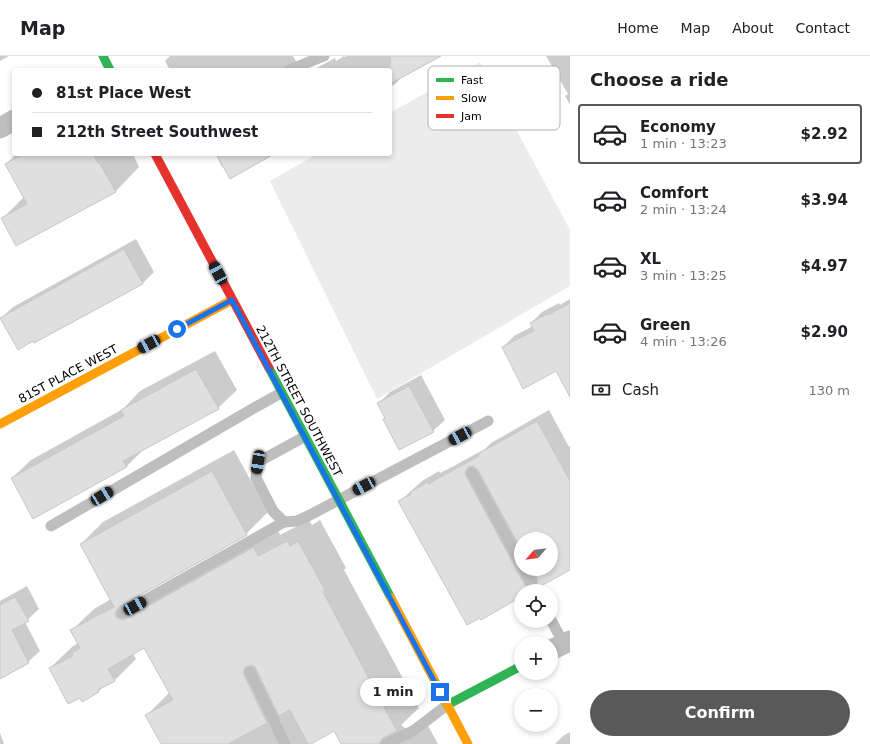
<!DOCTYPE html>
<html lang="en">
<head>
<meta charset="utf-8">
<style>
  body { margin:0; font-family:"DejaVu Sans",sans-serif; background:#f6f6f6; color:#202124; height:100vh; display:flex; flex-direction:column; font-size:15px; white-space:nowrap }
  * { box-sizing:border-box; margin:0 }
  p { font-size:13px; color:#757577 }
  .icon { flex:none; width:22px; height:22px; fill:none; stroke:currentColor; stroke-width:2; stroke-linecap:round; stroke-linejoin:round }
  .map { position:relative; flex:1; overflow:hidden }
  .drawer { display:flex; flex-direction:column; background:#fff; width:300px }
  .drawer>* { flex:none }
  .top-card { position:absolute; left:12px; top:12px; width:380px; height:88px; border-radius:4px; box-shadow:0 2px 6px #0003; display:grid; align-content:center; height:88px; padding:0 20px; background:#fff }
  .needle { width:26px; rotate:242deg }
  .controls { position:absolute; left:514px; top:476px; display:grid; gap:8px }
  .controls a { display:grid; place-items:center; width:44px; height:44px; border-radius:50%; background:#fff; box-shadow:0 2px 6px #0003; font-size:20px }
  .end { position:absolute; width:18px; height:18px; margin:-9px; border:5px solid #1a73e8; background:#fff; box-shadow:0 0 0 2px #fff }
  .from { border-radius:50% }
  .bubble { position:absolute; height:28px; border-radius:14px; background:#fff; box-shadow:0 2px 6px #0003; font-size:13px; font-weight:800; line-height:28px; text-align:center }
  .car { position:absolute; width:12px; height:24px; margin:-12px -6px; border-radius:5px; box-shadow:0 0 3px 1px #0007; background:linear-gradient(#222 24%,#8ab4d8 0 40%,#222 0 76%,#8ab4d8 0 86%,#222 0) }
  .top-card b { display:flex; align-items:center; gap:14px; height:38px; font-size:15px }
  .top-card b+b { border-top:1px solid #e0e0e0 }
  .top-card i { width:10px; height:10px; background:#202124 }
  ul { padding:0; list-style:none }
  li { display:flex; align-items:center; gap:12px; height:60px; margin:0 8px 6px; padding:0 12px; border:2px solid transparent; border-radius:4px }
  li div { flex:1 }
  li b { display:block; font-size:15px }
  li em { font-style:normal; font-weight:800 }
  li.current { border-color:#595959 }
  li>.icon { width:36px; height:36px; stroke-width:1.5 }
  h2 { padding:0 20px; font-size:18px; line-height:48px }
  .pay { display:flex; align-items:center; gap:10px; height:44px; padding:0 20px; font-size:15px }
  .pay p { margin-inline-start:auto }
  .primary-button { display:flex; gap:8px; margin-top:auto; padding:8px 20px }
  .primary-button a { flex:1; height:46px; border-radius:24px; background:#595959; color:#fff; font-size:16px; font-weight:800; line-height:46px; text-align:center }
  header { display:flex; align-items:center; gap:24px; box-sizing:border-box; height:56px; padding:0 20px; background:#fff; border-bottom:1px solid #e0e0e0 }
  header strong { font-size:19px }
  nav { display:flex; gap:22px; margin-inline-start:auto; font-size:14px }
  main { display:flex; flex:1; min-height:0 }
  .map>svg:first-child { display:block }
</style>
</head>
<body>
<header>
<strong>Map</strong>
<nav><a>Home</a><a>Map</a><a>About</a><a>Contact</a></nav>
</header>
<main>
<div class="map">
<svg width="570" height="688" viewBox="0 0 570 688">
  <rect width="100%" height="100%" fill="#fff"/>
  <polygon fill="#ececec" points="480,6 570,174 570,230 377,343 270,125 317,98 390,98 390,57"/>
  <g fill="#0003" fill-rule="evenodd">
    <polygon points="0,0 9,0 0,5"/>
    <polygon points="170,0 293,0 301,14 170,14 165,5"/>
    <polygon points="344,0 345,1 347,0 439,0 403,20 395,28 390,31 390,14 313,14 335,2 336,5"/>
    <polygon points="546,0 570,0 570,49 565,40 568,38"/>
    <polygon points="16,98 133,98 139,111 115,136 2,163 24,141 6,108"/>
    <polygon points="216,98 275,98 231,122 224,110 222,111"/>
    <polygon points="136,183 154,216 143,227 34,286 1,262 13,251"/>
    <polygon points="570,243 570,316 556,314 503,291 514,280 533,270 531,267 542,256 559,247 560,249"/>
    <polygon points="215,295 237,334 218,352 145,392 126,411 12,422 31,404 123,353 140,335"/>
    <polygon points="421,319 445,364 433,375 386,361 379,347 390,336"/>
    <path d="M549,354L569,391L570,390V513L539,524L528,535H521V539L400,445L422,425L439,415L440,417L450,412L485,393L491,387ZM521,483H551V513H521Z"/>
    <polygon points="234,394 268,456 246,478 138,539 144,543 276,470 280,479 309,464 312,469 320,464 346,512 344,514 419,652 401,669 408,674 426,666 438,688 342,688 335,674 309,688 163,688 147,659 170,636 145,591 133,598 136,603 114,625 104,630 99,635 82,644 80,641 50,612 72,591 78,587 72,574 94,553 111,543 81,488 103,466"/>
    <polygon points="27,530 39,553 25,566 40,595 28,606 0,622 0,545"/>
    <polygon points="570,676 570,688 555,688 563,680"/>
    <polygon points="0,677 4,688 0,688"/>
  </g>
  <g fill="#dfdfdf" stroke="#c7c7c7">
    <polygon points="390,0 441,0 390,28"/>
    <polygon points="23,98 93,98 98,107 99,106 116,136 16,190 1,162 27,148 5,108"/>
    <polygon points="216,98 274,98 230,123"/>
    <polygon points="124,193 143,228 34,287 33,285 18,294 0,262"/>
    <polygon points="570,247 570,341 556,315 523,333 502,291 534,275 530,267 547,258 548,259"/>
    <polygon points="196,313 219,353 123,405 127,411 33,463 11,422 124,360 121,354"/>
    <polygon points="409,330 434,376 399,394 383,363 385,362 377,347"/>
    <polygon points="537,365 570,425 570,514 541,530 532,513 551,513 551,483 521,483 521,493 478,414 473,410 468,411 465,416 466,420 528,535 521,535 521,541 481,564 480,562 467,569 398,445 411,438 410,436 428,426 429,428 437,423 479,400 478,398"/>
    <polygon points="212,415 247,479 119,551 115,557 116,561 122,564 125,563 254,491 258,500 287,485 290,490 298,485 325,534 323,536 397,675 383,682 379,688 341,688 334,675 311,688 308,688 290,654 279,660 256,613 254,610 250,609 244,612 244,619 267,667 228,688 161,688 145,659 173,644 144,592 108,613 115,625 98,634 99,636 82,646 80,642 68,648 49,612 73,600 72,597 80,592 70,574 114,551 80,488"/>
    <polygon points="15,541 29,565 12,574 29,607 0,623 0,549"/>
  </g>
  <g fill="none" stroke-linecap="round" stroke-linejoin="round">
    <g stroke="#bebebe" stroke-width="11">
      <polyline points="289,14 324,0"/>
      <polyline points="304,381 258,406 256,422 273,455 284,466 297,465 310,459 488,365"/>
      <polyline points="472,417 521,508"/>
      <polyline points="51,470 254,352 281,337"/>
      <polyline points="524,513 536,535"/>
      <polyline points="122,557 284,466"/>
      <polyline points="551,564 564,588"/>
      <polyline points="250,616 285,688"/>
      <polyline points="386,688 413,675 447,649"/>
    </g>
    <g stroke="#bebebe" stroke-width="21">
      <polyline points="0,72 14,64"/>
      <polyline points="551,594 570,585"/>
    </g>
    <g stroke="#30b455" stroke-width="9">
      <polyline points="103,0 110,14"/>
      <polyline points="269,312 391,542"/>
      <polyline points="447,649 521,610"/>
    </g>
    <g stroke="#ff9f0a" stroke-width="9">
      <polyline points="0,368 232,244"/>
      <polyline points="391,542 468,688"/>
    </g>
    <polyline stroke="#e5322d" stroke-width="9" points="155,98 269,312"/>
  </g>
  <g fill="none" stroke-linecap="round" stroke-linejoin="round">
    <polyline stroke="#1a73e8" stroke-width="5" points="177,273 232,244 287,348 440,636"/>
  </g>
  <g text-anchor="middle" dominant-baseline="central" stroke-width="3" stroke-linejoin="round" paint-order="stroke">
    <g font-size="12" fill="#000" stroke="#fff">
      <text transform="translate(68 318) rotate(-28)">81ST PLACE WEST</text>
      <text transform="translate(299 345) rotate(62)">212TH STREET SOUTHWEST</text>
    </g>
  </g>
  <rect x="428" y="10" width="132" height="64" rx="6" fill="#fff" stroke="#b2b2b2" stroke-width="1"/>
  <rect x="436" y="22" width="18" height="4" fill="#30b455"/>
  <rect x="436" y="40" width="18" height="4" fill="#ff9f0a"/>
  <rect x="436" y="58" width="18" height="4" fill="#e5322d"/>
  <g font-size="11" fill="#000">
    <text x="461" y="28">Fast</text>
    <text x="461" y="46">Slow</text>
    <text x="461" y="64">Jam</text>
  </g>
</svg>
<div class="controls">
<a><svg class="needle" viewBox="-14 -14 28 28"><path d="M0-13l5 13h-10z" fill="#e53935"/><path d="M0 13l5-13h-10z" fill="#757577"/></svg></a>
<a><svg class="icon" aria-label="locate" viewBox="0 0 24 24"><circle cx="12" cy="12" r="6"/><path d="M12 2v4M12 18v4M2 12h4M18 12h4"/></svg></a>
<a>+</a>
<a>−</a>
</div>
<i class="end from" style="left:177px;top:273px"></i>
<i class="end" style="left:440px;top:636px"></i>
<div class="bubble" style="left:360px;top:622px;width:66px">1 min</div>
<i class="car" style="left:218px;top:217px;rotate:332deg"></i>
<i class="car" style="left:149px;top:288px;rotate:242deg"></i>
<i class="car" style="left:460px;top:380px;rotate:242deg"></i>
<i class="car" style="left:258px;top:406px;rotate:189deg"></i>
<i class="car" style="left:364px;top:430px;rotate:242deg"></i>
<i class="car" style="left:102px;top:440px;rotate:59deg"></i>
<i class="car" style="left:135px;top:550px;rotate:61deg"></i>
<div class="top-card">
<b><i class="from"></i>81st Place West</b>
<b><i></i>212th Street Southwest</b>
</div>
</div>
<section class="drawer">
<h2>Choose a ride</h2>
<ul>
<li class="current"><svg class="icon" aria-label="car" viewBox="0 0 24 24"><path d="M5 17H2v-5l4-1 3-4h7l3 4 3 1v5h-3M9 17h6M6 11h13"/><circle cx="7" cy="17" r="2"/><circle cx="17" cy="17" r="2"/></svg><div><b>Economy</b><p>1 min · 13:23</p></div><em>$2.92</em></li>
<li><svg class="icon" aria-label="car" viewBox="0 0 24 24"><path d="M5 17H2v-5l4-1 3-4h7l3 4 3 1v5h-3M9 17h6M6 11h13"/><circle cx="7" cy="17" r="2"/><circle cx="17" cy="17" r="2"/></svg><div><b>Comfort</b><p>2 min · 13:24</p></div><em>$3.94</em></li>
<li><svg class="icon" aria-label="car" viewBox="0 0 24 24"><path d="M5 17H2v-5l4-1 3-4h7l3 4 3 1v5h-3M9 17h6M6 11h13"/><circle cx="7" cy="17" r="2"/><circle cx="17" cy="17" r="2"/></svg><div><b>XL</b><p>3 min · 13:25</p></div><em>$4.97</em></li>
<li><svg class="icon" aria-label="car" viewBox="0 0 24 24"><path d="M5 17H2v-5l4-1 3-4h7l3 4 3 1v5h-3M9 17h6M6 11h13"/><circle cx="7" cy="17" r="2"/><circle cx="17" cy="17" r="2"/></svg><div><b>Green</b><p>4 min · 13:26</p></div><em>$2.90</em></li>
</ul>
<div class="pay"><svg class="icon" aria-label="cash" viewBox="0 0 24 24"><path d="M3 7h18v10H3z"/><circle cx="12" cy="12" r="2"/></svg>Cash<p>130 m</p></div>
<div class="primary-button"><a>Confirm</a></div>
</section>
</main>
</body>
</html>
